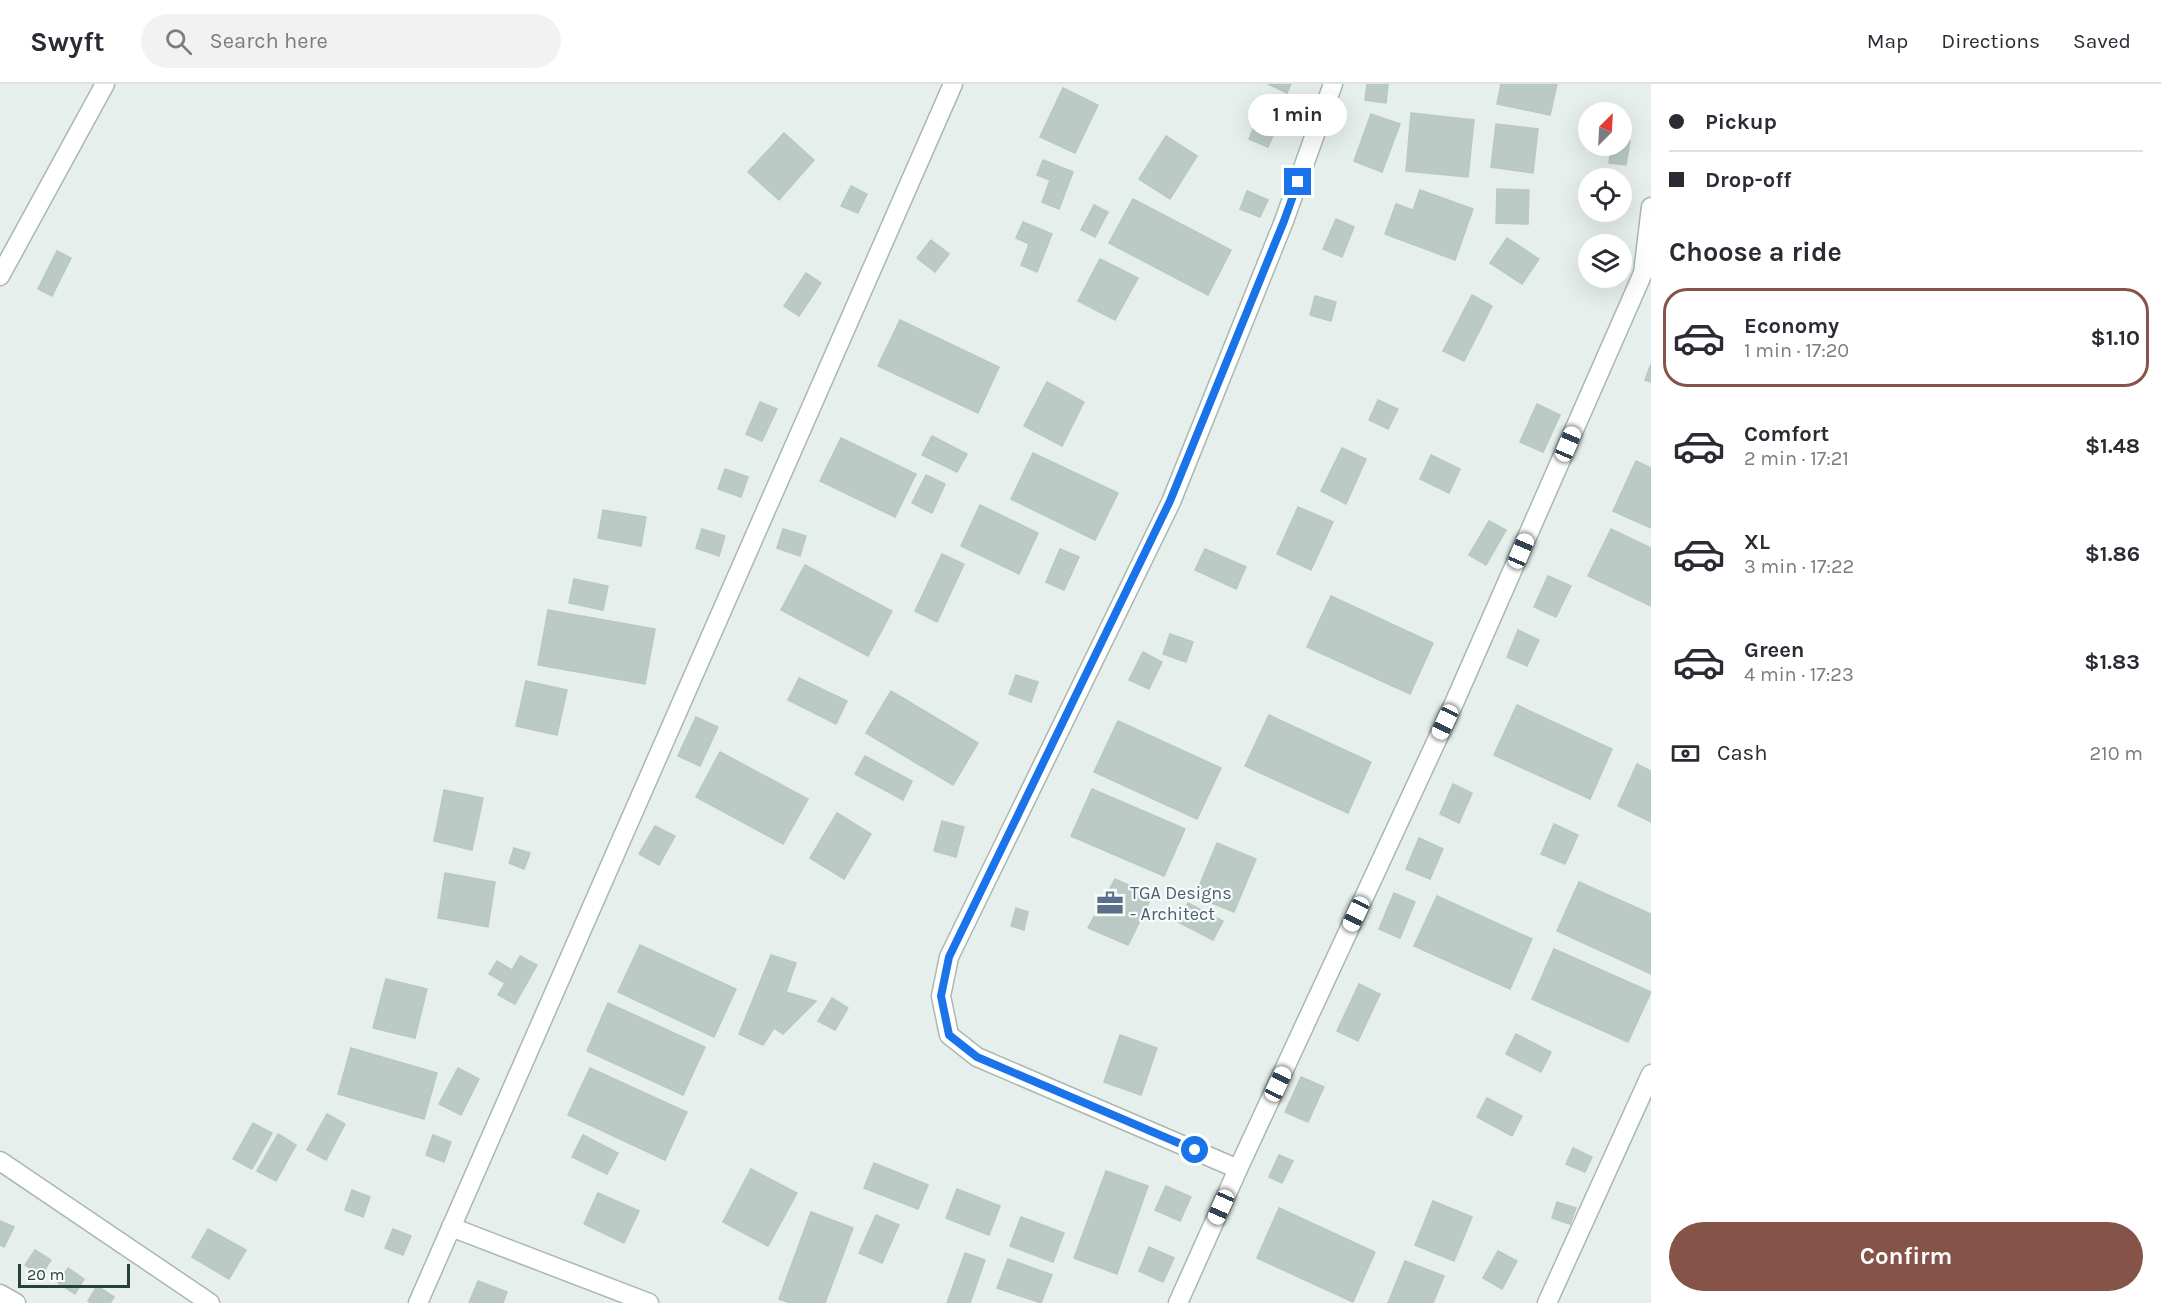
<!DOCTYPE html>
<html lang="en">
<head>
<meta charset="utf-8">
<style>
  body { margin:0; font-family:Karla,sans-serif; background:#f2f2f3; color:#2b2b33; height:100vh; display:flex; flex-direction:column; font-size:22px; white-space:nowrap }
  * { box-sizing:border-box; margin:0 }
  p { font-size:20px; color:#7c7c81 }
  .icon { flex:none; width:33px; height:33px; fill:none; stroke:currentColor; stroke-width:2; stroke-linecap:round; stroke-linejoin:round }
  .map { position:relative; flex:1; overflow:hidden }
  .details { display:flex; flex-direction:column; background:#fff; width:510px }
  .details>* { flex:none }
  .guide { display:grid; align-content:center; height:132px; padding:0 18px; background:#fff }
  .needle { width:39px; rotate:24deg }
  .fabs { position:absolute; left:1578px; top:18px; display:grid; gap:12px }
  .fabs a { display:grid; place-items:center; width:54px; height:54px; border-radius:50%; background:#fff; box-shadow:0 6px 24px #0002; font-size:30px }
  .scale { position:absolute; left:18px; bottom:15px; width:112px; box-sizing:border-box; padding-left:6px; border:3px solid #24423a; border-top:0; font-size:16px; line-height:21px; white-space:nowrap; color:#24423a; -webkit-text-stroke:4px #f7fbf9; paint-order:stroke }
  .end { position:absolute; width:27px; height:27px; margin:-14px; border:8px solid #1a73e8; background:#fff; box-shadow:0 0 0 3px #fff }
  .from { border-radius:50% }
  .bubble { position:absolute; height:42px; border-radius:21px; background:#fff; box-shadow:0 6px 24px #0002; font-size:20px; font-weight:700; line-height:42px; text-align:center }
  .car { position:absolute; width:18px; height:36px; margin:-18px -9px; border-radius:8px; box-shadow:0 0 4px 2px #0007; background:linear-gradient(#fff 24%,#345 0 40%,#fff 0 76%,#345 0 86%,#fff 0) }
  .guide b { display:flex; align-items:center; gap:21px; height:57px; font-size:22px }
  .guide b+b { border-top:2px solid #e1e1e2 }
  .guide i { width:15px; height:15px; background:#2b2b33 }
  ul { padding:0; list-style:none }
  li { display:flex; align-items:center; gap:18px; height:99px; margin:0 12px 9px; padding:0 6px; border:3px solid transparent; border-radius:24px }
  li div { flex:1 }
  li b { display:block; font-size:22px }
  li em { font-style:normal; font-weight:700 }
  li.selected { border-color:#855347 }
  li>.icon { width:54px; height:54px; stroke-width:1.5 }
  h2 { padding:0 18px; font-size:27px; line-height:72px }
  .pay { display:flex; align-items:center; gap:15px; height:66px; padding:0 18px; font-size:22px }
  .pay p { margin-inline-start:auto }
  .primary-button { display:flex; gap:12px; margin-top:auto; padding:12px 18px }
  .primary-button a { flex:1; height:69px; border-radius:36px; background:#855347; color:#fff; font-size:24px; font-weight:700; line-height:69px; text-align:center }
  header { display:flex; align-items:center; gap:36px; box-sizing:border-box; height:84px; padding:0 30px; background:#fff; border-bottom:2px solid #e1e1e2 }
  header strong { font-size:28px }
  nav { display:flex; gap:33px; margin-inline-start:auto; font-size:21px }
  .search { width:420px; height:54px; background:#f2f2f3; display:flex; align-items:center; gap:15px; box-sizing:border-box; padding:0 21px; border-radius:33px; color:#7c7c81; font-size:22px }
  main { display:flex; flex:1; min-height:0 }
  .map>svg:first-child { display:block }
</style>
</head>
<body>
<header>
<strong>Swyft</strong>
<div class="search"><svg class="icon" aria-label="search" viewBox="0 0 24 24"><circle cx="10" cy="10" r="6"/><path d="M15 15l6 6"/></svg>Search here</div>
<nav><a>Map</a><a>Directions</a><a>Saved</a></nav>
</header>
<main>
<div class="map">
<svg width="1651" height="1219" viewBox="0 0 1651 1219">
  <rect width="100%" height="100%" fill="#e6efeb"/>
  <g fill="#bbcac4" stroke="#b8c9c2" stroke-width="1.5">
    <polygon points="1268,0 1291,0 1287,9"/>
    <polygon points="1367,0 1388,0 1386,19 1365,16"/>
    <polygon points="1501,0 1557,0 1550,31 1497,20"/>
    <polygon points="1063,4 1098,21 1075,69 1040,53"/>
    <polygon points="1265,16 1285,24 1268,63 1249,55"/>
    <polygon points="1411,29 1474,36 1468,93 1406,87"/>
    <polygon points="1371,30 1400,40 1382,88 1354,77"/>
    <polygon points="1496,40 1538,45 1533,89 1491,83"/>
    <polygon points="784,49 814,76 779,116 748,88"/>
    <polygon points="1166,52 1197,72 1170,115 1139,95"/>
    <polygon points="1622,56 1630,57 1626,81 1609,79 1611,62 1622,62"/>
    <polygon points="1043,76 1073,88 1059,125 1042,118 1050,96 1037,91"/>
    <polygon points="851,102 867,110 858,129 841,122"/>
    <polygon points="1497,105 1529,106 1528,140 1496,139"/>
    <polygon points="1420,106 1473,125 1455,176 1385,150 1396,120 1413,126"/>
    <polygon points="1247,107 1268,116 1260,133 1240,125"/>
    <polygon points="1133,115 1231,166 1208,211 1109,159"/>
    <polygon points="1094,121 1108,128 1095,153 1081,146"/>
    <polygon points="1336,135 1354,143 1342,173 1323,165"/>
    <polygon points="1023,138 1052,150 1037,188 1021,181 1029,160 1016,154"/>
    <polygon points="1507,154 1539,175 1522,200 1490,179"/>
    <polygon points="931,156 949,170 935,188 917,174"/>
    <polygon points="57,167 71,174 52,212 38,205"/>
    <polygon points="1100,175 1138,194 1115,236 1078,217"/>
    <polygon points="806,189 821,199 799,232 784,222"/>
    <polygon points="1472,211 1492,222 1464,277 1443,267"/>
    <polygon points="1315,212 1336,218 1331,237 1310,231"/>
    <polygon points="900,236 999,283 978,329 878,282"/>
    <polygon points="1651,280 1651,298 1645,296"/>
    <polygon points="1047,298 1084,318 1062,362 1024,342"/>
    <polygon points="1378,316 1398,325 1388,345 1369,336"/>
    <polygon points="760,318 777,325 762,357 746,350"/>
    <polygon points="1537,320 1560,331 1543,368 1520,358"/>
    <polygon points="932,352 967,370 957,388 922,371"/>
    <polygon points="841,354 916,390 895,433 820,397"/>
    <polygon points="1342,364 1366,375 1346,420 1321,407"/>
    <polygon points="1033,369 1118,409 1095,456 1011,415"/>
    <polygon points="1431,371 1460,385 1449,409 1420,395"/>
    <polygon points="1636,377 1651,384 1651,444 1613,427"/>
    <polygon points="725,385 748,393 741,413 718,405"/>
    <polygon points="926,391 945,400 932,429 912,419"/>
    <polygon points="980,421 1038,449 1019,490 961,462"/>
    <polygon points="1298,423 1333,438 1311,486 1277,470"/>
    <polygon points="603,426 646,433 641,462 598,454"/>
    <polygon points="1489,437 1506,446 1486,481 1469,471"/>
    <polygon points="702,445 725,452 719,472 696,464"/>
    <polygon points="783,445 806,452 800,472 777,464"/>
    <polygon points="1611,445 1651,464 1651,522 1588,492"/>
    <polygon points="1060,465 1079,473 1064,506 1046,498"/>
    <polygon points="1205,465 1246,483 1236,505 1195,486"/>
    <polygon points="942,470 964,480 937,538 915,527"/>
    <polygon points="805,481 892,527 868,572 781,526"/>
    <polygon points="1548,492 1571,502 1556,533 1534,523"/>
    <polygon points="574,495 608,502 603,526 569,519"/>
    <polygon points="1331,512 1433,559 1410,610 1307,563"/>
    <polygon points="548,526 655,545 645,600 538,581"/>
    <polygon points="1518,546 1539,556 1527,582 1507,573"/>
    <polygon points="1170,550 1193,558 1186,578 1163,570"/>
    <polygon points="1143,568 1162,578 1149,605 1129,596"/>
    <polygon points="1016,591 1038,598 1031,618 1009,610"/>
    <polygon points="799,594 847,617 836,640 788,616"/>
    <polygon points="526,597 567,606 557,651 516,642"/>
    <polygon points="891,607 978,659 953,701 866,649"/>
    <polygon points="1517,621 1612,665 1590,715 1494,671"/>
    <polygon points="1269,631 1371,678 1348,729 1245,682"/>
    <polygon points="696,633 718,643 700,682 678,672"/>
    <polygon points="1118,637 1221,684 1197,735 1094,688"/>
    <polygon points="720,668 808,715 783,760 696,713"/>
    <polygon points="865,672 912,697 903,716 855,690"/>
    <polygon points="1637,680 1651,687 1651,738 1618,722"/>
    <polygon points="1453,700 1472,709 1459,739 1440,730"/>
    <polygon points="1092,705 1185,745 1164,792 1071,752"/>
    <polygon points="444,706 483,714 472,766 434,757"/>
    <polygon points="837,729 871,750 844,795 810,774"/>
    <polygon points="942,737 964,743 956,773 934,767"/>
    <polygon points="1554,740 1578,751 1565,780 1541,770"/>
    <polygon points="655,742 675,752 659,781 639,770"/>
    <polygon points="1419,754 1443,765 1430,795 1406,785"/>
    <polygon points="1217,759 1256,775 1234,828 1195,812"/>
    <polygon points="514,764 530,769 524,785 509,779"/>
    <polygon points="445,789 495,798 488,843 438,834"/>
    <polygon points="1115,795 1152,812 1128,861 1088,844"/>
    <polygon points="1579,798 1651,830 1651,890 1557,847"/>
    <polygon points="1394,809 1415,818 1400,854 1379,845"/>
    <polygon points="1437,812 1532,855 1510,905 1414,862"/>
    <polygon points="1188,819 1223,837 1213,856 1178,838"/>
    <polygon points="1016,824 1028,828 1024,846 1011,842"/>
    <polygon points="640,861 736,905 714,953 618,908"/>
    <polygon points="1554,865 1651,908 1628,958 1532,915"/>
    <polygon points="771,871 796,879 786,908 816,917 783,950 774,944 763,961 739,950"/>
    <polygon points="520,872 537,881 515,920 498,911 505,899 489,890 497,877 512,886"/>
    <polygon points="386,895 427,905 415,954 373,944"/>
    <polygon points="1359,900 1380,910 1358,957 1337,947"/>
    <polygon points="832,914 848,924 835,946 818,937"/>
    <polygon points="608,919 705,963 683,1011 587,967"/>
    <polygon points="1516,950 1551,968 1541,988 1506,970"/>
    <polygon points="1120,951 1157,964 1141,1011 1104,998"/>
    <polygon points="351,964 437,989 424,1035 338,1010"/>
    <polygon points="458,984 479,995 461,1031 439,1020"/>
    <polygon points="590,984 687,1028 665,1076 568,1031"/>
    <polygon points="1301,993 1324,1003 1308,1038 1285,1028"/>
    <polygon points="1487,1014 1522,1032 1512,1052 1477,1033"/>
    <polygon points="327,1030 345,1040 326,1076 307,1066"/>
    <polygon points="253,1039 272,1049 252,1085 233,1075"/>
    <polygon points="278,1050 296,1061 276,1097 257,1087"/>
    <polygon points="433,1051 451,1058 444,1078 426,1071"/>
    <polygon points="583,1051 618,1069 607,1090 572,1073"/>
    <polygon points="1573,1064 1592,1073 1585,1088 1566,1080"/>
    <polygon points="1279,1071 1293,1077 1282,1099 1269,1093"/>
    <polygon points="874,1079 928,1101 918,1125 864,1104"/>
    <polygon points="751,1085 797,1109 768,1162 723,1138"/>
    <polygon points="1106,1087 1148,1102 1117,1190 1074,1174"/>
    <polygon points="1166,1102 1191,1113 1180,1137 1155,1126"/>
    <polygon points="957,1105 1000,1122 989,1151 946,1134"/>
    <polygon points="352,1106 370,1113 363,1133 345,1126"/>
    <polygon points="598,1109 639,1127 624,1159 584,1140"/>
    <polygon points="1433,1117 1472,1133 1454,1177 1415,1161"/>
    <polygon points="1557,1118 1576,1124 1570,1140 1552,1134"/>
    <polygon points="1279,1124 1375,1168 1353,1218 1257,1174"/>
    <polygon points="811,1128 853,1144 825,1219 790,1219 779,1215"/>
    <polygon points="876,1131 899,1141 882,1179 859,1169"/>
    <polygon points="1021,1133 1064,1149 1053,1178 1010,1162"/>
    <polygon points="0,1137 14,1143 4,1163 0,1161"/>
    <polygon points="208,1145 246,1166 229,1195 192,1173"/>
    <polygon points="393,1145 411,1152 403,1171 385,1164"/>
    <polygon points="1149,1163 1174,1174 1163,1198 1139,1187"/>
    <polygon points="35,1166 51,1176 41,1191 25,1181"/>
    <polygon points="1498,1167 1517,1177 1502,1205 1483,1194"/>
    <polygon points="965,1169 985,1176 970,1219 947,1219"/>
    <polygon points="1008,1175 1052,1191 1041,1219 997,1204"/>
    <polygon points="1405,1177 1444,1192 1433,1219 1388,1219"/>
    <polygon points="68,1184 84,1195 75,1210 58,1199"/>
    <polygon points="478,1197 507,1208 503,1219 469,1219"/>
    <polygon points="97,1202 114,1213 110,1219 92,1219 88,1217"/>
  </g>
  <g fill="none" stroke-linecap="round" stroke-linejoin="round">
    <defs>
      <g id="minor">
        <polyline points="0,192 105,0"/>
        <polyline points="0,1077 210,1219"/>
        <polyline points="1238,1085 977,973 949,951 941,912 949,873 1171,418 1284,137 1333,0"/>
        <polyline points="451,1143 649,1219"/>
        <polyline points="0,1210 16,1219"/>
        <polyline points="418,1219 953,0"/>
        <polyline points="1178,1219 1238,1085 1455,617 1643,189 1651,123"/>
        <polyline points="1547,1219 1651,990"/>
      </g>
    </defs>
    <use href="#minor" stroke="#a8b8b2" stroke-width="21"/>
    <use href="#minor" stroke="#fff" stroke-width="18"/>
  </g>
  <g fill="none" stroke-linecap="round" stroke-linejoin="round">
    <polyline stroke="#1a73e8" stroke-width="8" points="1195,1066 977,973 949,951 941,912 949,873 1170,417 1284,137 1298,98"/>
  </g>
  <defs>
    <symbol id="office-bare" viewBox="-9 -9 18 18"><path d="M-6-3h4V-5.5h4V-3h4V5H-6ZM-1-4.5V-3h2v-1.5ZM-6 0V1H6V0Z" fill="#5c6f8a" stroke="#f7fbf9" stroke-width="2.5" paint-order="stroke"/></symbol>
  </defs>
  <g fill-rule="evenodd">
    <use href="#office-bare" x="1091" y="800" width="38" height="38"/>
  </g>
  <g text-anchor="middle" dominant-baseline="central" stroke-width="4.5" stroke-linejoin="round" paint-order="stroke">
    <g font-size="18" fill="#4e5e75" stroke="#f7fbf9" text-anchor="start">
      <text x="1130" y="809">TGA Designs<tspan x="1130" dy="21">- Architect</tspan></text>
    </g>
  </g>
</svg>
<div class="fabs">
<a><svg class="needle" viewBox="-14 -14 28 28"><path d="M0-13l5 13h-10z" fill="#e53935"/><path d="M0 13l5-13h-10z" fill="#7c7c81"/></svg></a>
<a><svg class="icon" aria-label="locate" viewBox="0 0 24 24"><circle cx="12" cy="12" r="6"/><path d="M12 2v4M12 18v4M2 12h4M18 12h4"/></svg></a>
<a><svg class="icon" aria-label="layers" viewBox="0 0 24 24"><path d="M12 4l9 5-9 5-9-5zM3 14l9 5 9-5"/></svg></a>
</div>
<div class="scale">20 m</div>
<i class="end from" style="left:1195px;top:1066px"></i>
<i class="end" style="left:1298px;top:98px"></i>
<div class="bubble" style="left:1248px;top:10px;width:99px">1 min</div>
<i class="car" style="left:1568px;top:360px;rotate:23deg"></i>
<i class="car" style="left:1521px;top:467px;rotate:23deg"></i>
<i class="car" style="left:1445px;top:638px;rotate:205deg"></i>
<i class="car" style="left:1356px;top:830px;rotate:205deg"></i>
<i class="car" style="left:1278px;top:1000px;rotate:25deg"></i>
<i class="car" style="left:1221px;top:1123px;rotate:204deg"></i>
</div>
<section class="details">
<div class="guide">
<b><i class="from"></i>Pickup</b>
<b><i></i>Drop-off</b>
</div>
<h2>Choose a ride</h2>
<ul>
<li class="selected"><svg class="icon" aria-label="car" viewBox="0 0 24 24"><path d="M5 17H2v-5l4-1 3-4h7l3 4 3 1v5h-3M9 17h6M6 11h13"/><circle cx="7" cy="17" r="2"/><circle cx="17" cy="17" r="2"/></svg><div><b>Economy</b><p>1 min · 17:20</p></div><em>$1.10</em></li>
<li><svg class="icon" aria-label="car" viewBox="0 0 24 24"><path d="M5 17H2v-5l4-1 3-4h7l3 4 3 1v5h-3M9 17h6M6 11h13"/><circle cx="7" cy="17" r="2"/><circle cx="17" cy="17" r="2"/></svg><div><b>Comfort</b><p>2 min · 17:21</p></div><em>$1.48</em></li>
<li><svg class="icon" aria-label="car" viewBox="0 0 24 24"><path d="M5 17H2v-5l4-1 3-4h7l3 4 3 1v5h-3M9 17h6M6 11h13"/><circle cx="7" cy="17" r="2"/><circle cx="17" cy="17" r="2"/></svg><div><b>XL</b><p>3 min · 17:22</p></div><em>$1.86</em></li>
<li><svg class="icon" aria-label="car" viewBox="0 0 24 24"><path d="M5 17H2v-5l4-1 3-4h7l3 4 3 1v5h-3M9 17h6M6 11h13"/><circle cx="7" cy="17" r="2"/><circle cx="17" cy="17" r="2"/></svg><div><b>Green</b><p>4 min · 17:23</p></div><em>$1.83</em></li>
</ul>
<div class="pay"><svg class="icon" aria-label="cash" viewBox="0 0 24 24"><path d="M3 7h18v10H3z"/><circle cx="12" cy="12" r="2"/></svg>Cash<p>210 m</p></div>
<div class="primary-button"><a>Confirm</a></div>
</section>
</main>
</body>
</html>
